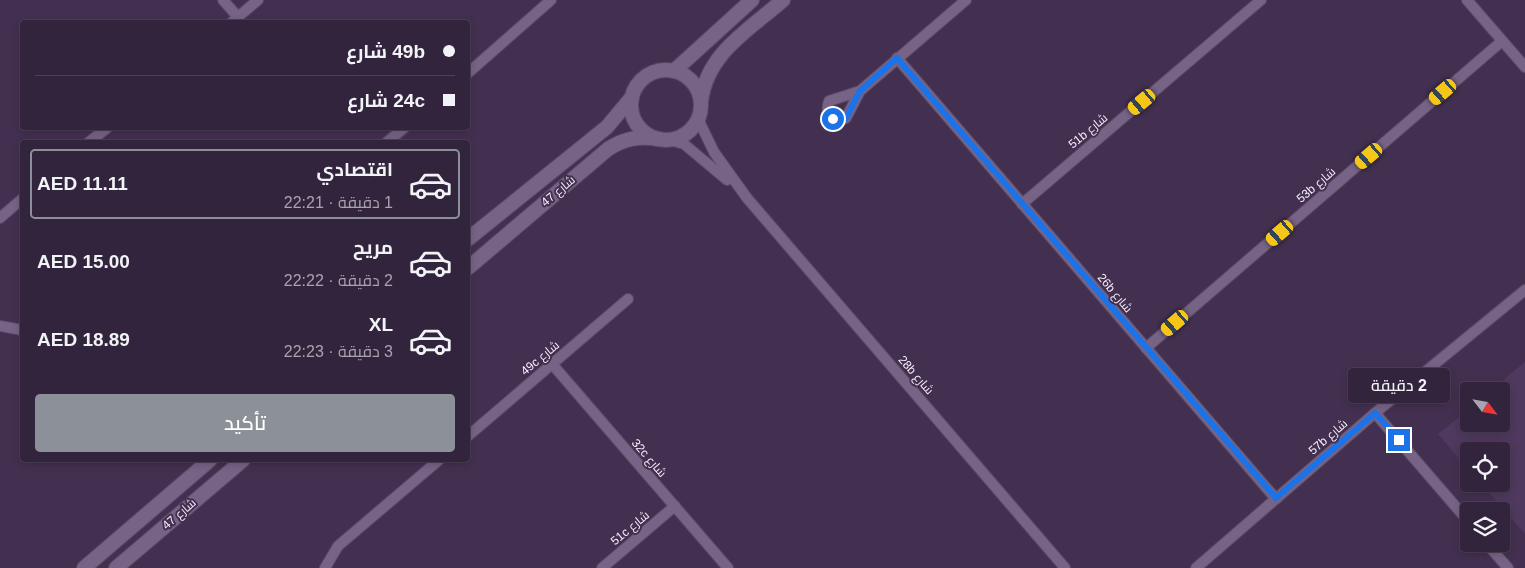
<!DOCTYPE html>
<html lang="ar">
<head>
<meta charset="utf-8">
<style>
  body { margin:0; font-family:Helvetica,Cairo,sans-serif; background:#3d3047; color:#f1f3f6; direction:rtl; height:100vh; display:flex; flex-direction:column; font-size:19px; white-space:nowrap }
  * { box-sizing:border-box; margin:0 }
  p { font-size:16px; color:#a8a4af }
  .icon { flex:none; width:28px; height:28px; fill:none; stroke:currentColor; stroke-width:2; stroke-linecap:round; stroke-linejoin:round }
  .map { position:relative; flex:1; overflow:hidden; direction:ltr }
  .side { position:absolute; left:20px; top:140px; width:450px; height:322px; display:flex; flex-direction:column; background:#32243c; border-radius:5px; box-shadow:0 2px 8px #0003,0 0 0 1px #4d4156; direction:rtl }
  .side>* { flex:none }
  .guide { position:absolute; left:20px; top:20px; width:450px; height:110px; border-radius:5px; box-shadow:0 2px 8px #0003,0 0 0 1px #4d4156; direction:rtl; display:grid; align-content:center; height:110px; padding:0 15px; background:#32243c }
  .needle { width:32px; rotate:121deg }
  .tools { position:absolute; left:1460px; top:382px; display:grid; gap:10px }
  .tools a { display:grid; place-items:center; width:50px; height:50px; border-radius:5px; background:#32243c; box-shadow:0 2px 8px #0003,0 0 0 1px #4d4156; font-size:25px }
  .end { position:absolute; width:22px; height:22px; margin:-11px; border:6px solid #1a73e8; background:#fff; box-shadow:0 0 0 2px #fff }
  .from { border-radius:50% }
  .bubble { position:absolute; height:35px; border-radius:5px; background:#32243c; box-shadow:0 2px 8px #0003,0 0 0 1px #4d4156; font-size:16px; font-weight:600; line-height:35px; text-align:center; direction:rtl }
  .car { position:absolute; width:15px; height:30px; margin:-15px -8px; border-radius:6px; box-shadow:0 0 4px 1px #0007; background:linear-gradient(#f5c518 24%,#345 0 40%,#f5c518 0 76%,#345 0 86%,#f5c518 0) }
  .guide b { display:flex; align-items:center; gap:18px; height:48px; font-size:19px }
  .guide b+b { border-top:1px solid #4d4156 }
  .guide i { width:12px; height:12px; background:#f1f3f6 }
  ul { padding:9px 0 0; list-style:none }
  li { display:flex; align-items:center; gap:15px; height:70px; margin:0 10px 8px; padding:0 5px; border:2px solid transparent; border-radius:5px }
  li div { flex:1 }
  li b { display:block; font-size:19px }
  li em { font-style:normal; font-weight:600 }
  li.selected { border-color:#8c9099 }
  li>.icon { width:45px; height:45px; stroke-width:1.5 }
  .action { display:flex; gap:10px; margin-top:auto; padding:10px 15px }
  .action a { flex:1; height:58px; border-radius:5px; background:#8c9099; color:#fff; font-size:20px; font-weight:600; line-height:58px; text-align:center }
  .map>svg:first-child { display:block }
</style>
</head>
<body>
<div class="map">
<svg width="1525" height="568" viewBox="0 0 1525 568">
  <rect width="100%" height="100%" fill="#433050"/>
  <polygon fill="#4f395e" points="1525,362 1525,534 1481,484 1501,484 1501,451 1469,451 1469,470 1438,434 1469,409 1469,424 1501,424 1501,391 1490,391"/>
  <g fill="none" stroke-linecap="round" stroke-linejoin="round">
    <defs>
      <g id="street">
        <polyline points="223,0 238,17"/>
        <polyline points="1467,0 1525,67"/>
        <polyline points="232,22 258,0"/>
        <polyline points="897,58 1276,499"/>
        <polyline points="468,73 551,0"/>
        <path d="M860,91L846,118L837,121C828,117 826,110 829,101L860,91L966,0"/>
        <polyline points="698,119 714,152 747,198 1065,568"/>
        <polyline points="670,140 684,144 727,180"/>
        <polyline points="89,142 107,128"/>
        <polyline points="387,142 404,128"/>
        <polyline points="1022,204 1261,0"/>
        <polyline points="0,218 22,199"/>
        <polyline points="0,326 22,330"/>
        <polyline points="1146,348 1502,41"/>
        <polyline points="552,364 728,568"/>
        <polyline points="1375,413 1469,522"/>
        <polyline points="468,436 628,299"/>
        <polyline points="1487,544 1508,568"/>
        <polyline points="325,568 338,546 439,460"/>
        <polyline points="602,568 675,506"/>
        <polyline points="1196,568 1375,413 1525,290"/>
      </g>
      <g id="secondary">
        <circle cx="666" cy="105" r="35"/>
        <polyline points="674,71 752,0"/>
        <path d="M701,101C707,53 749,30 783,0"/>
        <polyline points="468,239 607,127 632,97"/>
        <path d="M468,268L608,149C625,138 639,136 659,139"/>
        <polyline points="84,568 210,460"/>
        <polyline points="116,568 243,460"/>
      </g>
    </defs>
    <use href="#street" stroke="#5a4b65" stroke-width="12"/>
    <use href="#secondary" stroke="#5a4b65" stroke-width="16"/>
    <use href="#street" stroke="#776386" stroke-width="10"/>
    <use href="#secondary" stroke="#776386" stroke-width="14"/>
  </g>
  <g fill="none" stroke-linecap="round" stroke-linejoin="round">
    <polyline stroke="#1a73e8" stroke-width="6" points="833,119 842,121 846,118 860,91 897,58 1276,498 1375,413 1399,440"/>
  </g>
  <g text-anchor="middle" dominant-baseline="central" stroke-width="4" stroke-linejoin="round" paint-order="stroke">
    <g font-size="12" fill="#f7f0fd" stroke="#433050">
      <text transform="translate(1088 131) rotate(-40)">51b شارع</text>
      <text transform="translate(1316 185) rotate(-41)">53b شارع</text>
      <text transform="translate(558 191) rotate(-40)">شارع 47</text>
      <text transform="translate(1115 293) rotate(50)">26b شارع</text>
      <text transform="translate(540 358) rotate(-40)">49c شارع</text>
      <text transform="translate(916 375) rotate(49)">28b شارع</text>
      <text transform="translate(1328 437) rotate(-41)">57b شارع</text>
      <text transform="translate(649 458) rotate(49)">32c شارع</text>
      <text transform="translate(179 514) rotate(-41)">شارع 47</text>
      <text transform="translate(630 528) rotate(-40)">51c شارع</text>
    </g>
  </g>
</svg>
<div class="tools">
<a><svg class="needle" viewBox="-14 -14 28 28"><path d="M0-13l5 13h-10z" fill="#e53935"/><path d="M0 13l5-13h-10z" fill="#a8a4af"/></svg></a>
<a><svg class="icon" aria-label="locate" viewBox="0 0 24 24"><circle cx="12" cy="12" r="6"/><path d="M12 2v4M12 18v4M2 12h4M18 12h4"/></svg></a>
<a><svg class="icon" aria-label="layers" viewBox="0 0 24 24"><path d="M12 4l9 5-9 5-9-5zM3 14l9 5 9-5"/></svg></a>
</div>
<i class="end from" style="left:833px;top:119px"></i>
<i class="end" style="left:1399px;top:440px"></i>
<div class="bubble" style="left:1348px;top:368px;width:102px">2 دقيقة</div>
<i class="car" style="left:1443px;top:92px;rotate:229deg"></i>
<i class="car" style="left:1142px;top:102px;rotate:230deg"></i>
<i class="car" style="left:1369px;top:156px;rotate:229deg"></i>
<i class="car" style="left:1280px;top:233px;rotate:229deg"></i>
<i class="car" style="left:1175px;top:323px;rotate:229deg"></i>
<div class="guide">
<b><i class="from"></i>49b شارع</b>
<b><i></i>24c شارع</b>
</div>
<section class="side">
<ul>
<li class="selected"><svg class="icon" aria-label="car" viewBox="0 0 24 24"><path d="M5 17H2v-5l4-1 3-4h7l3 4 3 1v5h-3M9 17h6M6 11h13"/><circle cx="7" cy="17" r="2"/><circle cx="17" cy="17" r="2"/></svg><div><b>اقتصادي</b><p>1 دقيقة · 22:21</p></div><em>AED 11.11</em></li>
<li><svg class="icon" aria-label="car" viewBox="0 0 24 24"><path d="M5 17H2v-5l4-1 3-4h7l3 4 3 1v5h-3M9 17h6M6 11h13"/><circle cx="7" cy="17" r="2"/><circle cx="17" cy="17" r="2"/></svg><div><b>مريح</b><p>2 دقيقة · 22:22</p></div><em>AED 15.00</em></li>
<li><svg class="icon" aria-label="car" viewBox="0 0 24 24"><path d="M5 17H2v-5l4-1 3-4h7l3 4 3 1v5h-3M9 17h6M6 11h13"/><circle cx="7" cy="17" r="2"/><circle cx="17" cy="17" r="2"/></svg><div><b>XL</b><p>3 دقيقة · 22:23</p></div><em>AED 18.89</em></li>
</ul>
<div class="action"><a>تأكيد</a></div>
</section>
</div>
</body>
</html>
